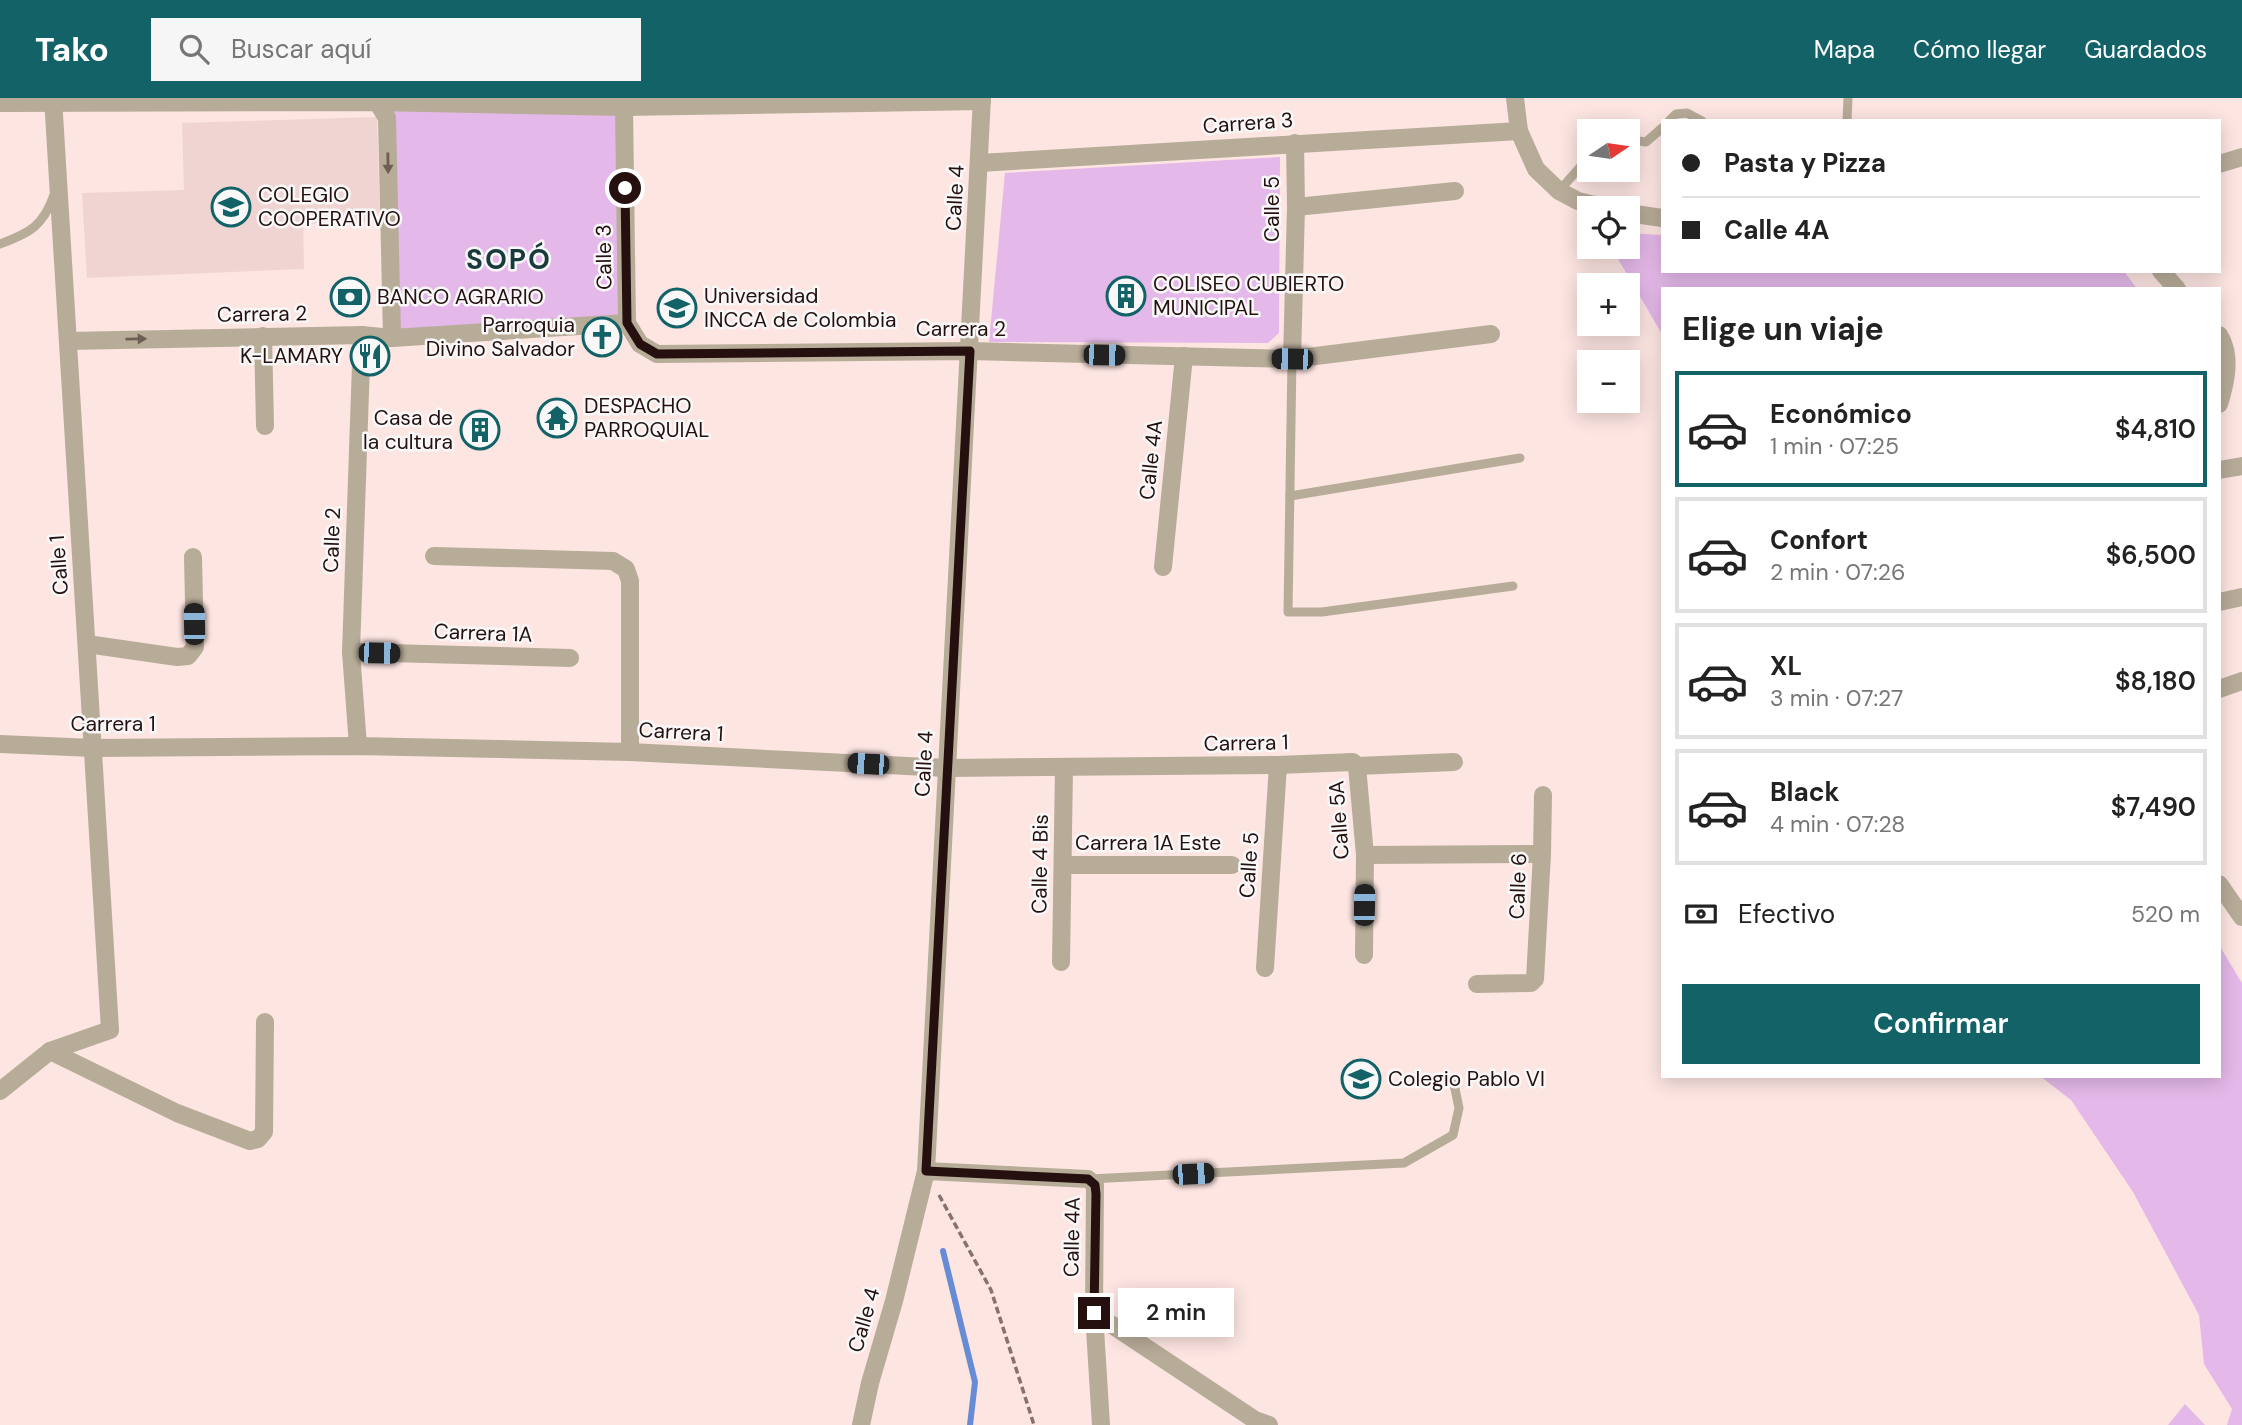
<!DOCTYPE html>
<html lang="es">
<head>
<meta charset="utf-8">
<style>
  body { margin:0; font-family:"DM Sans",sans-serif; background:#f6f6f6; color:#222; height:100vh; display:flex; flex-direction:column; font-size:26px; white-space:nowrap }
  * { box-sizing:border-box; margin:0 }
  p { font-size:23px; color:#767676 }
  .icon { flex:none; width:38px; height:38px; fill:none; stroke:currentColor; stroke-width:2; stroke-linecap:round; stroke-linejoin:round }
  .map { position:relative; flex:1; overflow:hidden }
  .sheet { position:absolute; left:1661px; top:189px; width:560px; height:791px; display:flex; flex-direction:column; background:#fff; border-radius:0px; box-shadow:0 4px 18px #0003 }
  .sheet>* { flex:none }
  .hud { position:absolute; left:1661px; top:21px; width:560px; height:154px; border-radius:0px; box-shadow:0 4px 18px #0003; display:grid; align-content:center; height:154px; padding:0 21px; background:#fff }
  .needle { width:46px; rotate:77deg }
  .controls { position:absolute; left:1577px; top:21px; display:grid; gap:14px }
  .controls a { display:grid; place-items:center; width:63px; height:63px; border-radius:0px; background:#fff; box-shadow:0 4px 18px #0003; font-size:35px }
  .end { position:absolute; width:32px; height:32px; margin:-16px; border:9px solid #25100f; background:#fff; box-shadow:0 0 0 4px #fff }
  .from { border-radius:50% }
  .bubble { position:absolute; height:49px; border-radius:0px; background:#fff; box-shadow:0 4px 18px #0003; font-size:23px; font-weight:600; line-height:49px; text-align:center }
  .car { position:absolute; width:21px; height:42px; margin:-21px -10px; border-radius:9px; box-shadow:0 0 5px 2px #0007; background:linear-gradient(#222 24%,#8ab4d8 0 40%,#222 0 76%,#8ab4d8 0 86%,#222 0) }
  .hud b { display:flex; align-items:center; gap:24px; height:66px; font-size:26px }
  .hud b+b { border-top:2px solid #e0e0e0 }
  .hud i { width:18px; height:18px; background:#222 }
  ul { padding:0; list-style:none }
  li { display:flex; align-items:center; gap:21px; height:116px; margin:0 14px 10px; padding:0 7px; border:4px solid #e0e0e0; border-radius:0px }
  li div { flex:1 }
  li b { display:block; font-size:26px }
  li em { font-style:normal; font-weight:600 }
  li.active { border-color:#126268 }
  li>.icon { width:63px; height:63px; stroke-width:1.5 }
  h2 { padding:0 21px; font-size:32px; line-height:84px }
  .pay { display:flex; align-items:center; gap:18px; height:77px; padding:0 21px; font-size:26px }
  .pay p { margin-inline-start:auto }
  .cta { display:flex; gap:14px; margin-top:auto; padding:14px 21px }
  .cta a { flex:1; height:80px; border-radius:0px; background:#126268; color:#fff; font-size:28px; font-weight:600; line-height:80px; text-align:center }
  header { display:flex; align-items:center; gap:42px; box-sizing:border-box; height:98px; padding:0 35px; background:#126268; color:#fff }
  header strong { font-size:33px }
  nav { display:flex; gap:38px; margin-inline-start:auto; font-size:24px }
  .search { width:490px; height:63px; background:#f6f6f6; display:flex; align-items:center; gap:18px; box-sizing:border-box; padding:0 24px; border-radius:0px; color:#767676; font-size:26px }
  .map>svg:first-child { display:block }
</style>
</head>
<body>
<header>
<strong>Tako</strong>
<div class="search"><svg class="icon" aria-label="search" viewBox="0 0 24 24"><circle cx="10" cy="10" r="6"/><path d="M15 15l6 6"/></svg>Buscar aquí</div>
<nav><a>Mapa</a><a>Cómo llegar</a><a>Guardados</a></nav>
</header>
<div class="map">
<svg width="2242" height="1327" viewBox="0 0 2242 1327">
  <rect width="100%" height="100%" fill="#fde5e2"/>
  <polygon fill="#f0d4d1" points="377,19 380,124 303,126 304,171 87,180 82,95 184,92 182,25"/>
  <g fill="#e4b8e9">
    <polygon points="377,4 624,9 627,225 392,240 387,20"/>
    <polygon points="1280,59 1279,235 1268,245 989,244 1005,75"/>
    <polygon points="1628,135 1662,137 1662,173 2124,173 2137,191 1662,191 1662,236 1611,149 1628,149"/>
    <polygon points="2219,847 2242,885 2242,1327 2227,1327 2232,1311 2204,1266 2199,1217 2133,1094 2071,1002 2040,978 2219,978"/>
    <polygon points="2185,1306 2205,1327 2168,1327"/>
  </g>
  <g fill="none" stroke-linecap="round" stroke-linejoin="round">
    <polyline stroke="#678cd5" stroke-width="6" points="943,1153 975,1284 970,1327"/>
    <polyline stroke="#887270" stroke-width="3.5" stroke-dasharray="7 3.5" stroke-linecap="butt" points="939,1097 991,1192 1034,1327"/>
    <g stroke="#b7ac98" stroke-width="9">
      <polyline points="1669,23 1676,16 1687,15 1702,23"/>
      <polyline points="1847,23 1848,0"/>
      <polyline points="1628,35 1638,43 1646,44 1662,30"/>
      <polyline points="1559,93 1589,59"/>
      <path d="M0,146C30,135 43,128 54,97"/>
      <polyline points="1292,261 1288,514 1322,514 1513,488"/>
      <polyline points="1290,398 1520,360"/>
      <polyline points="1090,1081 1404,1065 1453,1037 1459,1010 1454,986"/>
    </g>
    <g stroke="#b7ac98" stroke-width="18">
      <polyline points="375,0 387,20 392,240"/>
      <polyline points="1515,0 1519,33 1536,71 1559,93 1578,103 1607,110"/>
      <polyline points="0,5 377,4 624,9 982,3"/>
      <polyline points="624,9 627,225"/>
      <polyline points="979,65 1519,33"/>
      <polyline points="2219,66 2242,59"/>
      <polyline points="1296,109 1455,93"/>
      <polyline points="1628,115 1662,120"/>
      <polyline points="2161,173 2177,191"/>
      <path d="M2219,237C2232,257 2226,284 2219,306"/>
      <polyline points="263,238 265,328"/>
      <polyline points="68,243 362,237 392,240 627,225 640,246 657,256 970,253 1292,261 1491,236"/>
      <polyline points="1292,261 1296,109 1295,45"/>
      <polyline points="2219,372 2242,368"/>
      <polyline points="434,458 613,463 626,471 630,483 630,654"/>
      <polyline points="1163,469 1184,258"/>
      <polyline points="2219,504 2242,499"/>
      <polyline points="87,546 177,559 188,558 195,549 193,459"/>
      <polyline points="351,554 570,560"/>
      <polyline points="2219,591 2242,583"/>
      <polyline points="0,646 93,650 358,648 630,654 947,670 1278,667 1353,664 1357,668 1454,664"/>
      <polyline points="358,648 351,554 362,237"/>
      <polyline points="1357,668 1365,757 1364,857"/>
      <polyline points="1365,757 1542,756"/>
      <polyline points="1063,767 1232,767"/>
      <polyline points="2219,786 2242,819"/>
      <polyline points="1061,864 1064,669"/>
      <polyline points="1265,870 1278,667"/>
      <polyline points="1477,886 1531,885 1535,881 1542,756 1543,697"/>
      <polyline points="50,953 177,1015 250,1043 258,1041 264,1034 265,924"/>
      <polyline points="0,993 50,953 110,932 53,0"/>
      <polyline points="926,1073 1088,1081 1095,1087 1094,1215 1101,1327"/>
      <polyline points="1094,1215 1255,1322 1269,1327"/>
      <polyline points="861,1327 870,1285 894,1203 926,1073 982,0"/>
    </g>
  </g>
  <defs><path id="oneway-solid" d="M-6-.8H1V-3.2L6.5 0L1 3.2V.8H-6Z" transform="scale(1.75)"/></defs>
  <g fill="#6e5e54">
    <use href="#oneway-solid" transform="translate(388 65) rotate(89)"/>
    <use href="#oneway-solid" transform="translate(136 241) rotate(-1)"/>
  </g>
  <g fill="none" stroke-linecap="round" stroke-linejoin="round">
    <polyline stroke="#25100f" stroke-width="9" points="625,90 627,225 640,246 657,256 970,253 926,1073 1088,1081 1095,1087 1096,1096 1094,1215"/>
  </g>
  <defs>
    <symbol id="school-ring" viewBox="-11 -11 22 22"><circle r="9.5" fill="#f8f8f8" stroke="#126268" stroke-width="1.5"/><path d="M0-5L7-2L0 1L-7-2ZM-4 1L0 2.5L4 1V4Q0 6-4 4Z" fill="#126268"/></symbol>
    <symbol id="building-ring" viewBox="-11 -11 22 22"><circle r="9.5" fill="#f8f8f8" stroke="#126268" stroke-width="1.5"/><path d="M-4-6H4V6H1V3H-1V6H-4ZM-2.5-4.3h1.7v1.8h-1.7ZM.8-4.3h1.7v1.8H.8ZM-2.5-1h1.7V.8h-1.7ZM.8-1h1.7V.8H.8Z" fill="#126268"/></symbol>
    <symbol id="bank-ring" viewBox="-11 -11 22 22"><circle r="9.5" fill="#f8f8f8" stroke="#126268" stroke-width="1.5"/><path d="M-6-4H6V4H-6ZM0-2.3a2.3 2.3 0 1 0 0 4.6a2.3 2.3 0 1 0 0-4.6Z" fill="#126268"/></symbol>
    <symbol id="university-ring" viewBox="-11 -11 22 22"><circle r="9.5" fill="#f8f8f8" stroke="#126268" stroke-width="1.5"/><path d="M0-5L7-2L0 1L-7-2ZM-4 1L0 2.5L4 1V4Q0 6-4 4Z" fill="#126268"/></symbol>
    <symbol id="church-ring" viewBox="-11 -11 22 22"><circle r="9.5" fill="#f8f8f8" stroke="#126268" stroke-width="1.5"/><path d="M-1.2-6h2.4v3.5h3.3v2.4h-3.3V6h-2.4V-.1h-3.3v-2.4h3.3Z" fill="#126268"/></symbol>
    <symbol id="restaurant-ring" viewBox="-11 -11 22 22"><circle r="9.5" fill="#f8f8f8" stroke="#126268" stroke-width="1.5"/><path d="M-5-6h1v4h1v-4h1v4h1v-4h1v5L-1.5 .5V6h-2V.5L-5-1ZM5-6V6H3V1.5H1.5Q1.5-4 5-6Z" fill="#126268"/></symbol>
    <symbol id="temple-ring" viewBox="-11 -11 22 22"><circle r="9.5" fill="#f8f8f8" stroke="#126268" stroke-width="1.5"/><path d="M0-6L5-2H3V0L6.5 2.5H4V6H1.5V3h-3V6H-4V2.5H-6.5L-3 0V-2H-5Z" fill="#126268"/></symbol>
  </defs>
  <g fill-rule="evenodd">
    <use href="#school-ring" x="209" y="87" width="44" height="44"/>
    <use href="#building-ring" x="1104" y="176" width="44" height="44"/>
    <use href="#bank-ring" x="328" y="177" width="44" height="44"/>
    <use href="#university-ring" x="655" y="188" width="44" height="44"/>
    <use href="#church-ring" x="580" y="217" width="44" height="44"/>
    <use href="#restaurant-ring" x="348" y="236" width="44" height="44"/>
    <use href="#temple-ring" x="535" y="298" width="44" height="44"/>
    <use href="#building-ring" x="458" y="310" width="44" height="44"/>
    <use href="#school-ring" x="1339" y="959" width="44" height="44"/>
  </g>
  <g text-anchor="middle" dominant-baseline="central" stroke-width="5" stroke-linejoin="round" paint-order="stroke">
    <g font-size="21" fill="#25100f" stroke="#f8f8f8">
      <text transform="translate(1248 25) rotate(-4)">Carrera 3</text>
      <text transform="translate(955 100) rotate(-87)">Calle 4</text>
      <text transform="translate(1272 111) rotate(-90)">Calle 5</text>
      <text transform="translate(604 159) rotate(-91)">Calle 3</text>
      <text transform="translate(262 216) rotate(-1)">Carrera 2</text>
      <text x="961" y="231">Carrera 2</text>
      <text transform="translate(1151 362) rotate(-84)">Calle 4A</text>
      <text transform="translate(332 442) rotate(-88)">Calle 2</text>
      <text transform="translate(59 467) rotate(-94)">Calle 1</text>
      <text transform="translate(483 535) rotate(2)">Carrera 1A</text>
      <text x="113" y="626">Carrera 1</text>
      <text transform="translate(681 634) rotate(3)">Carrera 1</text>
      <text transform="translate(1246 645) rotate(-1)">Carrera 1</text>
      <text transform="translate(924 666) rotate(-87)">Calle 4</text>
      <text transform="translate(1339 722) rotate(-94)">Calle 5A</text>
      <text x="1148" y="745">Carrera 1A Este</text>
      <text transform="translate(1040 766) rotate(-89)">Calle 4 Bis</text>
      <text transform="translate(1249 767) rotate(-86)">Calle 5</text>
      <text transform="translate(1518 788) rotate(-88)">Calle 6</text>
      <text transform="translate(1072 1139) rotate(-89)">Calle 4A</text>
      <text transform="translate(864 1222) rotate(-74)">Calle 4</text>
    </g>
    <g font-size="21" fill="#25100f" stroke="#f8f8f8" text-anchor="start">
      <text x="258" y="97">COLEGIO<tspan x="258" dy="24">COOPERATIVO</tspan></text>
      <text x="1153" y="186">COLISEO CUBIERTO<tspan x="1153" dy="24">MUNICIPAL</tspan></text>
      <text x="704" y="198">Universidad<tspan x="704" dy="24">INCCA de Colombia</tspan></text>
      <text x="377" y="199">BANCO AGRARIO</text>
      <text x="575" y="227" text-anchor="end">Parroquia<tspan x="575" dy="24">Divino Salvador</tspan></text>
      <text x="343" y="258" text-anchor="end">K-LAMARY</text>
      <text x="584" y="308">DESPACHO<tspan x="584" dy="24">PARROQUIAL</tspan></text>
      <text x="453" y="320" text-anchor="end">Casa de<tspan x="453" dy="24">la cultura</tspan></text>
      <text x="1388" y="981">Colegio Pablo VI</text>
    </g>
    <g font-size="28" font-weight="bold" letter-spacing="2" fill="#183a3d" stroke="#f8f8f8">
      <text x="509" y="161">SOPÓ</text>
    </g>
  </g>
</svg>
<div class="controls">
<a><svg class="needle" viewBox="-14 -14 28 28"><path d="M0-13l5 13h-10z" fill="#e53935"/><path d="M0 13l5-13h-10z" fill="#767676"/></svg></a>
<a><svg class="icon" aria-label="locate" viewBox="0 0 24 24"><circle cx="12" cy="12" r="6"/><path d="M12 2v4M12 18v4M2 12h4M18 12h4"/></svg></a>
<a>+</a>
<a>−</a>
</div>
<i class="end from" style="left:625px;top:90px"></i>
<i class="end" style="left:1094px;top:1215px"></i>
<div class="bubble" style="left:1118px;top:1190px;width:116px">2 min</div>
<i class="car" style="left:1104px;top:257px;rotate:91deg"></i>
<i class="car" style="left:1292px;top:261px;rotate:271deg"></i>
<i class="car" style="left:194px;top:526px;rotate:359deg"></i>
<i class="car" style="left:379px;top:555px;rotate:91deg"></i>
<i class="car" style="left:868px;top:666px;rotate:273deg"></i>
<i class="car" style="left:1364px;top:807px;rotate:1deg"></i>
<i class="car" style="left:1193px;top:1076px;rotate:87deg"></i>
<div class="hud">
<b><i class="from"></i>Pasta y Pizza</b>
<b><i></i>Calle 4A</b>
</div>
<section class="sheet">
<h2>Elige un viaje</h2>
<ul>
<li class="active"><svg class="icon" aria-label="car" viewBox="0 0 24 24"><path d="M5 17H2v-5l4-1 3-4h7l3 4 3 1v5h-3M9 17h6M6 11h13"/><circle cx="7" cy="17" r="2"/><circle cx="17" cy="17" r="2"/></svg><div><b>Económico</b><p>1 min · 07:25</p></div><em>$4,810</em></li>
<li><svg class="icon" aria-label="car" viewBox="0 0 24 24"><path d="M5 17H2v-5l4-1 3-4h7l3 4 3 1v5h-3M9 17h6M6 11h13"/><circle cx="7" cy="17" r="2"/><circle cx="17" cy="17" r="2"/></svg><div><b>Confort</b><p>2 min · 07:26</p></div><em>$6,500</em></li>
<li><svg class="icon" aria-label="car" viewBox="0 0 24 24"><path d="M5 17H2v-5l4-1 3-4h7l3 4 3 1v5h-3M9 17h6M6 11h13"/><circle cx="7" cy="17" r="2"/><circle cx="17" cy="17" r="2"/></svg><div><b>XL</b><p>3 min · 07:27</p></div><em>$8,180</em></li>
<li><svg class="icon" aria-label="car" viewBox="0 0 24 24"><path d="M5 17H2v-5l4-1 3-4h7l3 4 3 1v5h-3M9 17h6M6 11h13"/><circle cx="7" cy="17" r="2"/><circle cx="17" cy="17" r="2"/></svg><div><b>Black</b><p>4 min · 07:28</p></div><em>$7,490</em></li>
</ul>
<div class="pay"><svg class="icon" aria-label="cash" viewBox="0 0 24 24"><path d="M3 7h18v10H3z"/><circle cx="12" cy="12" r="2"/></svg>Efectivo<p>520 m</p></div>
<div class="cta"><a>Confirmar</a></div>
</section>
</div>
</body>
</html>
